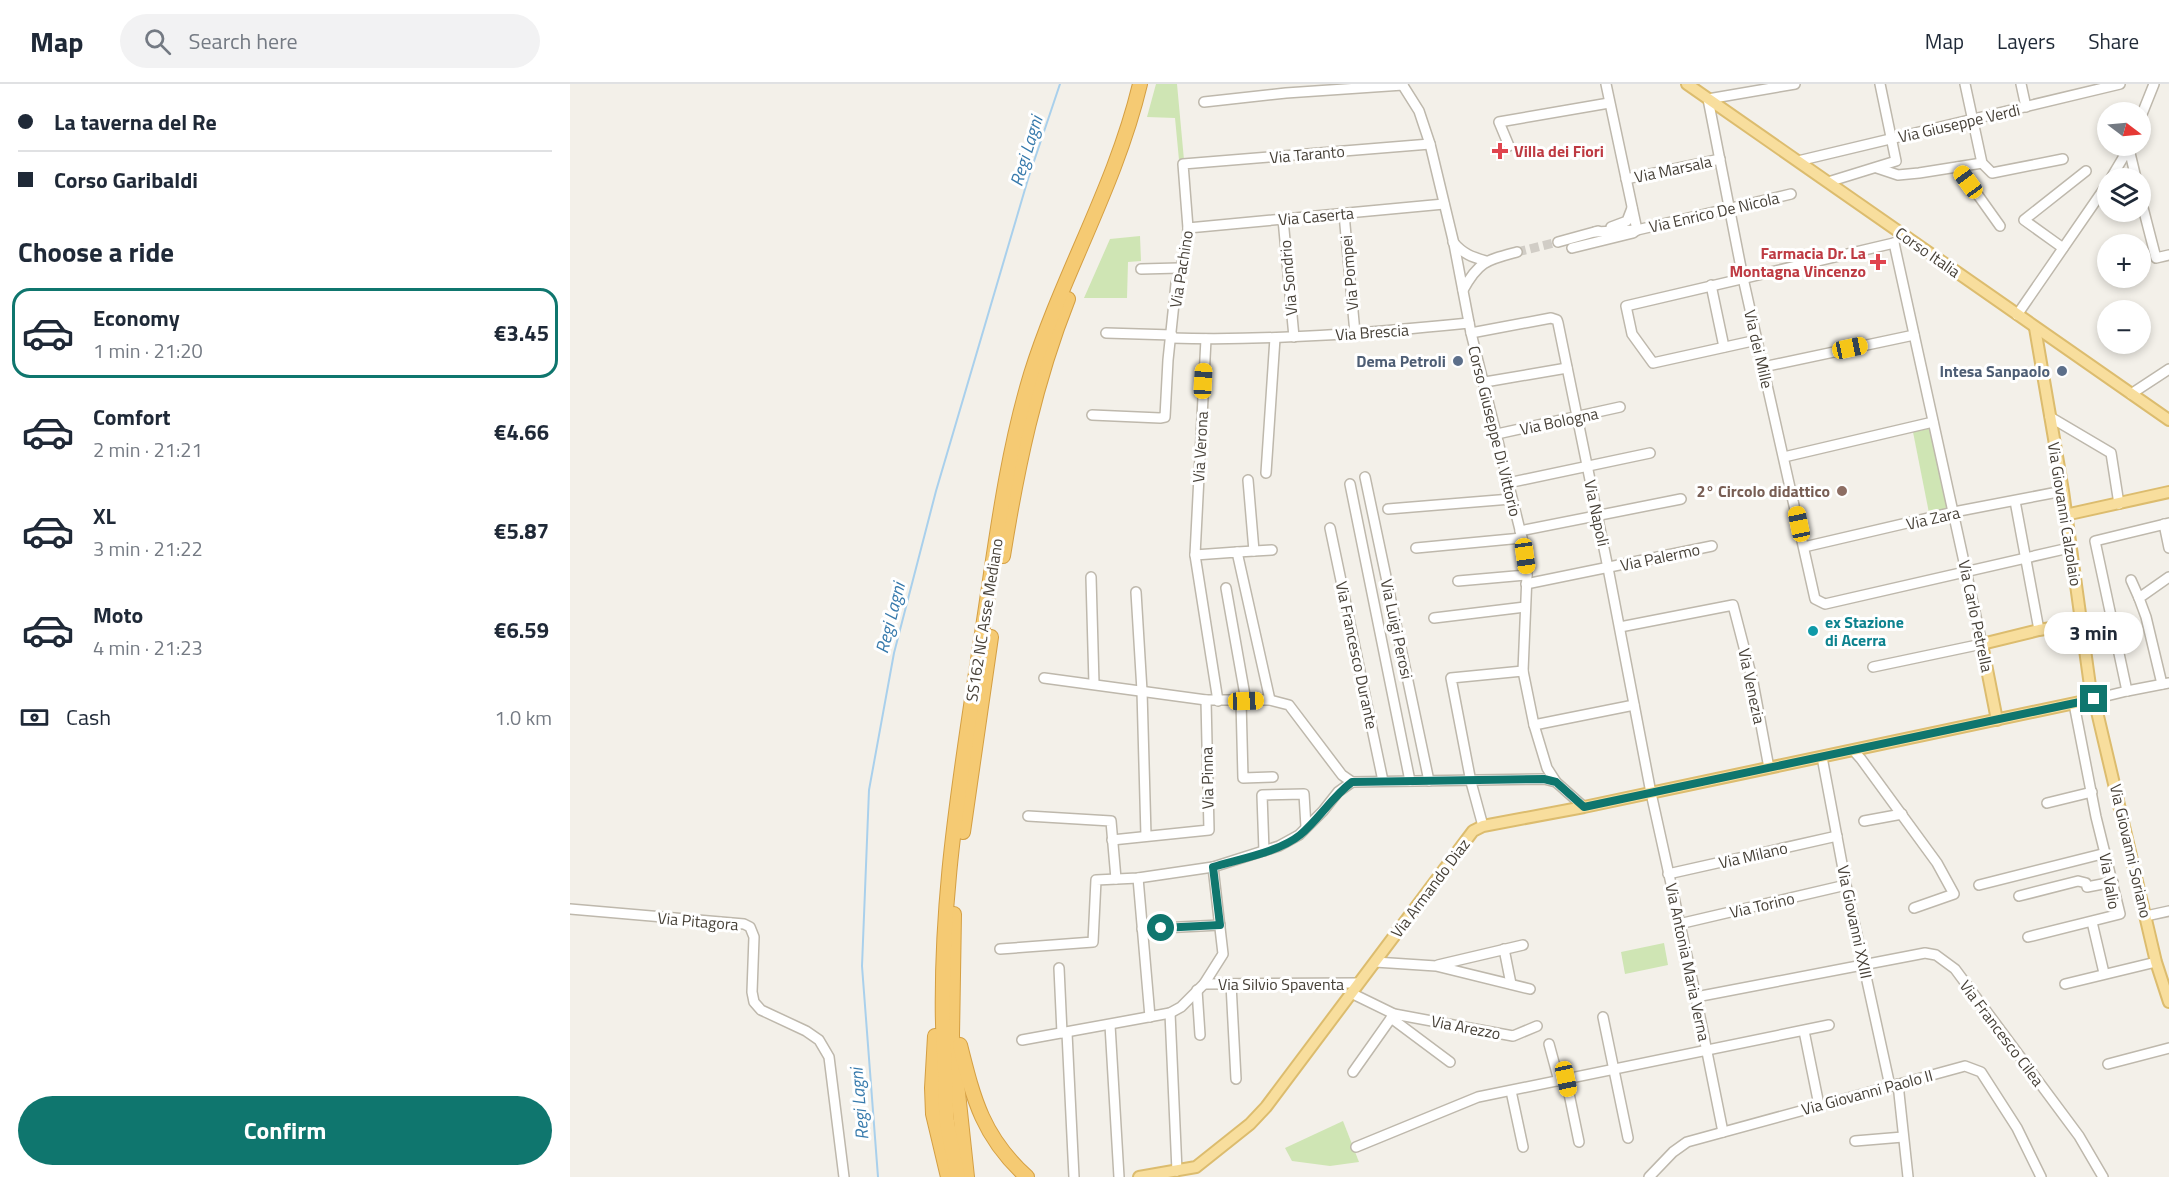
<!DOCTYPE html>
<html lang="en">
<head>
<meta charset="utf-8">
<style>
  body { margin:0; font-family:"Titillium Web",sans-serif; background:#f2f2f3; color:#1f2937; height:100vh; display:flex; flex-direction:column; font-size:22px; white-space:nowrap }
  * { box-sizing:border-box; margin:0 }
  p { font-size:20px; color:#747a83 }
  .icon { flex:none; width:33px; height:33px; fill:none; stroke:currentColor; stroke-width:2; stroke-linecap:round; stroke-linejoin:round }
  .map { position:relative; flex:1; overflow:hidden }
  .panel { display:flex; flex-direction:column; background:#fff; width:570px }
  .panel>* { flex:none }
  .guide { display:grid; align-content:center; height:132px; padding:0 18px; background:#fff }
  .needle { width:39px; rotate:106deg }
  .tools { position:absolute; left:1527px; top:18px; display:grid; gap:12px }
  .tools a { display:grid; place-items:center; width:54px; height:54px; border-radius:50%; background:#fff; box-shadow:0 3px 9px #0003; font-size:30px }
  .end { position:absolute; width:27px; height:27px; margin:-14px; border:8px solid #0f766e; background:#fff; box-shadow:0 0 0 3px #fff }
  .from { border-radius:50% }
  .bubble { position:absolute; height:42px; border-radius:21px; background:#fff; box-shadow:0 3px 9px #0003; font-size:20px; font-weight:700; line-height:42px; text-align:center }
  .car { position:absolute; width:18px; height:36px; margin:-18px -9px; border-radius:8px; box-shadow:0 0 4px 2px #0007; background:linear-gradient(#f5c518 24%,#345 0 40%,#f5c518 0 76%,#345 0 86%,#f5c518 0) }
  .guide b { display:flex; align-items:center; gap:21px; height:57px; font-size:22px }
  .guide b+b { border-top:2px solid #e0e1e3 }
  .guide i { width:15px; height:15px; background:#1f2937 }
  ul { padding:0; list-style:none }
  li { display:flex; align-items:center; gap:18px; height:90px; margin:0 12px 9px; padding:0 6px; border:3px solid transparent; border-radius:18px }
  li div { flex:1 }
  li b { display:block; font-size:22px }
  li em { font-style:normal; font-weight:700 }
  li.on { border-color:#0f766e }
  li>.icon { width:54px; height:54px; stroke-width:1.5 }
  h2 { padding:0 18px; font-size:27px; line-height:72px }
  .pay { display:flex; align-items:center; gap:15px; height:66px; padding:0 18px; font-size:22px }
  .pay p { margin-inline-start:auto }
  .button { display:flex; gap:12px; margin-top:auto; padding:12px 18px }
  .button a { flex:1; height:69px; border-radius:36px; background:#0f766e; color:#fff; font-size:24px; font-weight:700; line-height:69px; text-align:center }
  header { display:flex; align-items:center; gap:36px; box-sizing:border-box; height:84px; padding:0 30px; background:#fff; border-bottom:2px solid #e0e1e3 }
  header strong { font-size:28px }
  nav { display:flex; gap:33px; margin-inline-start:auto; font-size:21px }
  .search { width:420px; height:54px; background:#f2f2f3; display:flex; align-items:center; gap:15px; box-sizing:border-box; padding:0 21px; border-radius:33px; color:#747a83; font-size:22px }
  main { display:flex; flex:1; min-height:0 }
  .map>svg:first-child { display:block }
</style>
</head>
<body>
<header>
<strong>Map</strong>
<div class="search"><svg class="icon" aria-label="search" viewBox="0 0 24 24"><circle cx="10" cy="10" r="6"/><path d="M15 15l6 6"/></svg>Search here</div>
<nav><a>Map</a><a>Layers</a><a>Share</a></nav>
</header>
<main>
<section class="panel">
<div class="guide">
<b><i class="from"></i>La taverna del Re</b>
<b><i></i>Corso Garibaldi</b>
</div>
<h2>Choose a ride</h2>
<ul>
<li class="on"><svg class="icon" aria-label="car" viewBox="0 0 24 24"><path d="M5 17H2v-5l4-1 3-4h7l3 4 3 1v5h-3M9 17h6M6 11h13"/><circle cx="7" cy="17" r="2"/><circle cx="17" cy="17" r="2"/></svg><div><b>Economy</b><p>1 min · 21:20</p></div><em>€3.45</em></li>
<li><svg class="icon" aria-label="car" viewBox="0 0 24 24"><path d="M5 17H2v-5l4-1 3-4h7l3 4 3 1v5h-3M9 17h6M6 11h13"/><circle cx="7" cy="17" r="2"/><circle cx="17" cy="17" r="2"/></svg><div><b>Comfort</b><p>2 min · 21:21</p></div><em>€4.66</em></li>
<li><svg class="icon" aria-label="car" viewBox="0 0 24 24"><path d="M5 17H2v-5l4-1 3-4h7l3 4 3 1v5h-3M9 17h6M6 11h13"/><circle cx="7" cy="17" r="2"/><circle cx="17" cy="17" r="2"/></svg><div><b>XL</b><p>3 min · 21:22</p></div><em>€5.87</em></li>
<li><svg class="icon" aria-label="car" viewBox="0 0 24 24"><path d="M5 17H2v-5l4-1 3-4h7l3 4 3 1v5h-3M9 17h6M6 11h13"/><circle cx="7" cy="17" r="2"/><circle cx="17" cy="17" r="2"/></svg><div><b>Moto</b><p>4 min · 21:23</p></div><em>€6.59</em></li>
</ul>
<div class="pay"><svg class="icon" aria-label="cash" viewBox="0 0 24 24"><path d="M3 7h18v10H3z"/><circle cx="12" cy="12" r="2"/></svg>Cash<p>1.0 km</p></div>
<div class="button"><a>Confirm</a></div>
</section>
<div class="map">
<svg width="1599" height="1093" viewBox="0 0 1599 1093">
  <rect width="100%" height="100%" fill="#f3f0e9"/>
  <g fill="#cfe5b4">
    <polygon points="586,0 607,0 614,76 609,76 605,34 577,33"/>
    <polygon points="570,152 571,177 558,178 557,214 514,214 540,155"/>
    <polygon points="1362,344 1379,425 1359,429 1343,348"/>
    <polygon points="1094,859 1098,881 1055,890 1051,868"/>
    <polygon points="773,1037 789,1078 760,1082 722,1077 715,1064"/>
  </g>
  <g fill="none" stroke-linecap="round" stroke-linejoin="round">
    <polyline stroke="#a9d0ec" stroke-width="2" points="308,1093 292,882 299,706 324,569 366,407 458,95 490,0"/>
    <polyline stroke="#d1cdc6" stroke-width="9" stroke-dasharray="9 4.5" stroke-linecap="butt" points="947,168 988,158"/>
    <defs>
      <g id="minor">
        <polyline points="832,0 849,27 860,60 884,160 901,249 952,454 957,491 953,587 964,641 977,684 986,698"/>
        <polyline points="1225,0 1138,15 1173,194 1245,515 1255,520 1499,464"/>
        <polyline points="1395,0 1412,79 1422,89 1493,75"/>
        <polyline points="1451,0 1456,23"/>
        <polyline points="634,18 716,9 833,1"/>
        <polyline points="1570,35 1584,0"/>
        <polyline points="939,62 929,38 1039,19"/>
        <polyline points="1559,65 1566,94"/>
        <polyline points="1228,77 1550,0"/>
        <polyline points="1388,83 1430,142"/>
        <polyline points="1307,84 1328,91 1349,89 1412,79"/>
        <polyline points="1541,94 1560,62"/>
        <polyline points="1056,95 1150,75"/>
        <polyline points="1258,98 1326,77 1310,0"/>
        <polyline points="1570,112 1586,174 1599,171"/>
        <polyline points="774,130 785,249"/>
        <polyline points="713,135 724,253"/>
        <polyline points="1041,143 1057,137 1062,124"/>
        <polyline points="618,144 874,120"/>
        <polyline points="1025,148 1067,146 1221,110"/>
        <path d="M883,158C893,170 902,173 916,177"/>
        <polyline points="988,158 1028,147"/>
        <polyline points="1002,164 1063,149 1067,146 1036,0"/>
        <polyline points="1493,164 1454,136 1516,87"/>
        <polyline points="571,185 609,184"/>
        <polyline points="1141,201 1154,263"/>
        <path d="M893,206C909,177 917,176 947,168"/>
        <polyline points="1447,231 1538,99"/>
        <polyline points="536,249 602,251"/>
        <polyline points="901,249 981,234 987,236 988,239 1038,484 1081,709 1126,913 1153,1048"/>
        <path d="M601,254C701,257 800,249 899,239"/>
        <polyline points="636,255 625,471 667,468 700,616"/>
        <polyline points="1187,256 1083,279 1062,250 1056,222 1324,159"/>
        <polyline points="1193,283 1344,251"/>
        <polyline points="915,298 997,284"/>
        <polyline points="1561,310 1599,285"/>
        <polyline points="522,331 590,334 595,333 598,276 606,200 617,162 618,144 613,80 860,60"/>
        <polyline points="1480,333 1541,369 1549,420"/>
        <polyline points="927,350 1050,323"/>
        <polyline points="1214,373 1363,338"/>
        <polyline points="696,389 705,254"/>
        <polyline points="795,393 859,697"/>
        <polyline points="678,396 684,467"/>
        <polyline points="938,399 1080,369"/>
        <polyline points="780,400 840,697"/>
        <polyline points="1445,417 1469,546"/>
        <polyline points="818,425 941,415"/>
        <polyline points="1594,440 1599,464"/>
        <polyline points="760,444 813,697"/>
        <polyline points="950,447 1111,415"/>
        <polyline points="1234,463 1384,428 1493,407"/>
        <polyline points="846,464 952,454"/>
        <polyline points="667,468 702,466"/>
        <polyline points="625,471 648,617"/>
        <polyline points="521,493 524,600"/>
        <polyline points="1561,496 1569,514"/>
        <polyline points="888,497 957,491"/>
        <polyline points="956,500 1142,462"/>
        <polyline points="656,504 676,617"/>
        <polyline points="566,508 572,607 576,752"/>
        <polyline points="864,534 955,523"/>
        <polyline points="1050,543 1163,521 1183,598 1199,684"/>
        <polyline points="1303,583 1412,560 1324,159"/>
        <polyline points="474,594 636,616 700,616 719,621 772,691 782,698 974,695 986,698 1014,723"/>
        <polyline points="1592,600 1576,533 1569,514 1599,493"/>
        <polyline points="1557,607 1525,457 1599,439"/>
        <polyline points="1524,615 1557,607 1599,599"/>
        <polyline points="671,617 673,694 703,693"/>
        <polyline points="964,641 1064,621"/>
        <polyline points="1283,666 1291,675 1367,779 1384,810 1344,824"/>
        <polyline points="1252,673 1276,801 1320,1002"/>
        <polyline points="1477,719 1522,708"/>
        <polyline points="458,732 541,737 546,795"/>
        <polyline points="1294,737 1332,730"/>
        <polyline points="913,742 901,698 881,594 953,587"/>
        <polyline points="542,756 639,746 636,616"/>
        <polyline points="694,767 692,711 734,710 736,743"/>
        <polyline points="1098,790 1267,752"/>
        <polyline points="568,794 580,933"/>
        <polyline points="1409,801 1536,769"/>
        <polyline points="1449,812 1508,797 1516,799 1517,803 1543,798"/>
        <polyline points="0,825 174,840 180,843 184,853 182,908 184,918 191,926 236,947 249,956 259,973 274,1093"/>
        <polyline points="1576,832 1599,827"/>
        <polyline points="1522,838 1534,889"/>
        <polyline points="1109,840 1276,801"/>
        <polyline points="572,845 650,841"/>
        <polyline points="1458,853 1550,830 1526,733 1504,620"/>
        <polyline points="430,865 523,858 526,796 568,794 643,783 709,762 729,751 753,727 768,708 782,698"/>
        <polyline points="934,865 941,900"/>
        <polyline points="805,878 866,882 960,905"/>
        <polyline points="868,881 953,861"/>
        <polyline points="489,884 492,949"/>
        <polyline points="634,900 788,899"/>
        <polyline points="661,900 666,995"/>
        <polyline points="1495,900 1586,878"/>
        <polyline points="627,906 630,951"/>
        <polyline points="781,909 824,930 943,952 967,942"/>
        <polyline points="1126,913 1355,869 1366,871 1385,885 1509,1052 1533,1093"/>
        <polyline points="600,929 607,1087"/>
        <polyline points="1033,933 1058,1054"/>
        <polyline points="821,934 880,978"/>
        <polyline points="540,941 549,1093"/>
        <polyline points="1234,947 1249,1021"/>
        <polyline points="497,949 504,1093"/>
        <polyline points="452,956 600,929 611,923 634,900 653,870 643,783"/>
        <polyline points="979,960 989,997"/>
        <polyline points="1538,980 1599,964"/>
        <polyline points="783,988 824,930"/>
        <polyline points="996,995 1009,1058"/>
        <polyline points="1328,1000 1338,1093"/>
        <polyline points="941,1007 953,1063"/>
        <polyline points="1285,1057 1333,1053"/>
        <polyline points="786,1063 908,1013 1259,941"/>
        <polyline points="1079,1093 1103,1068 1117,1058 1395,982 1411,988 1447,1044 1471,1093"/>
      </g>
      <g id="major">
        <polyline points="1117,0 1599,336"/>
        <polyline points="1465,244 1493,407 1521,609 1524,615 1586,878 1599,918"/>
        <polyline points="1495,431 1599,408"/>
        <polyline points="1427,636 1412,560 1469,546 1511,539"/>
        <polyline points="569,1093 626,1083 680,1040 696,1023 903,747 913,742 1014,723 1524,615"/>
      </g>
      <g id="highway">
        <path d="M433,472C447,384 465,298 498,215"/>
        <polyline points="393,748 421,553"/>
        <polyline points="384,830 382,952 397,1093"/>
        <polyline points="365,952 362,1004 363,1030 378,1093"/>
        <path d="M390,961C404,1017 413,1053 457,1093"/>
        <path d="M388,1093C384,1075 380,1056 377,1038C375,1021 376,1004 375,987C365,840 389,701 411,556C425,467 435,376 461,290C492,191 546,101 570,0"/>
      </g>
    </defs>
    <use href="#minor" stroke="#beb8ac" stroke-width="12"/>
    <use href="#major" stroke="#dcbc6e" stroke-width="14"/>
    <use href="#highway" stroke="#d49f43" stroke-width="16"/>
    <use href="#minor" stroke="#fff" stroke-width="9"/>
    <use href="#major" stroke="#f8de9d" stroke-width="10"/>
    <use href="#highway" stroke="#f5ca73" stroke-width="14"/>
  </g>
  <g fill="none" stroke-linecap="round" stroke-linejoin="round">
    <path stroke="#0f766e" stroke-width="8" d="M591,844L650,841L643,783C669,775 709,768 730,751C749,735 762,713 782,698L974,695L986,698L1014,723L1524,615"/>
  </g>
  <g fill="#e0444e" stroke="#fff" stroke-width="2">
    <path d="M927 58h6v6h6v6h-6v6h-6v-6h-6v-6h6z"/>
    <path d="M1305 169h6v6h6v6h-6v6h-6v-6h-6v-6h6z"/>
  </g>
  <g fill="#5c6f8a" stroke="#fff" stroke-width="2">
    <circle cx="888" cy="277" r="6"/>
    <circle cx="1492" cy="287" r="6"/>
  </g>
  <circle fill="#8d6e63" stroke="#fff" stroke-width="2" cx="1272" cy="407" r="6"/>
  <circle fill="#0f9aa8" stroke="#fff" stroke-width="2" cx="1243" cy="547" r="6"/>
  <g text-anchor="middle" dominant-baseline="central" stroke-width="6" stroke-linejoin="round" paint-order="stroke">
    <g font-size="16" fill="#474138" stroke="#fff">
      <text transform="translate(1389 39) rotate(-13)">Via Giuseppe Verdi</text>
      <text transform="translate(737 70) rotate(-5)">Via Taranto</text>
      <text transform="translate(1103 85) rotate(-12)">Via Marsala</text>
      <text transform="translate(1144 128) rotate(-13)">Via Enrico De Nicola</text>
      <text transform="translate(746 132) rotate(-5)">Via Caserta</text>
      <text transform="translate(1358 168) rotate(35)">Corso Italia</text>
      <text transform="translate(611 185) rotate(-81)">Via Pachino</text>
      <text transform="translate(779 189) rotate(-95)">Via Pompei</text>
      <text transform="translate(718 194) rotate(-95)">Via Sondrio</text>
      <text transform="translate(802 248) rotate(-4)">Via Brescia</text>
      <text transform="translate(1189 265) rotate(77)">Via dei Mille</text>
      <text transform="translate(989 337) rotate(-12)">Via Bologna</text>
      <text transform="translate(925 347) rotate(76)">Corso Giuseppe Di Vittorio</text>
      <text transform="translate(630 363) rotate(-87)">Via Verona</text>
      <text transform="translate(1027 429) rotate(78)">Via Napoli</text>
      <text transform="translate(1495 430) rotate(81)">Via Giovanni Calzolaio</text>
      <text transform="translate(1363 434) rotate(-13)">Via Zara</text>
      <text transform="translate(1090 473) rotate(-12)">Via Palermo</text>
      <text transform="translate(1406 532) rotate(78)">Via Carlo Petrella</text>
      <text transform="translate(414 536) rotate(-81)">SS162 NC Asse Mediano</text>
      <text transform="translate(827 545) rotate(78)">Via Luigi Perosi</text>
      <text transform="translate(787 571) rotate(78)">Via Francesco Durante</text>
      <text transform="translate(1182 602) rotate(78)">Via Venezia</text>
      <text transform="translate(637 694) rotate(-91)">Via Pinna</text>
      <text transform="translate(1561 767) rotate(77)">Via Giovanni Soriano</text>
      <text transform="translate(1183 771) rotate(-13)">Via Milano</text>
      <text transform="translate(1540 797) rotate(80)">Via Valio</text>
      <text transform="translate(860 804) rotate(-53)">Via Armando Diaz</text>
      <text transform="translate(1192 821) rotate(-13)">Via Torino</text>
      <text transform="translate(128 837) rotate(5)">Via Pitagora</text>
      <text transform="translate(1285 838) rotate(78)">Via Giovanni XXIII</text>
      <text transform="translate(1118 878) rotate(78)">Via Antonia Maria Verna</text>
      <text x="711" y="900">Via Silvio Spaventa</text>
      <text transform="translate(896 943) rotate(11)">Via Arezzo</text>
      <text transform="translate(1432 949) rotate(53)">Via Francesco Cilea</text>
      <text transform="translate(1297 1008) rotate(-15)">Via Giovanni Paolo II</text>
    </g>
    <g font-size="16" font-weight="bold" fill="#be3a42" stroke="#fff" text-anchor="start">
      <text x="944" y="67">Villa dei Fiori</text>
      <text x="1296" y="169" text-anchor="end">Farmacia Dr. La<tspan x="1296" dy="18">Montagna Vincenzo</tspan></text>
    </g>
    <g font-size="16" font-weight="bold" fill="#4e5e75" stroke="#fff" text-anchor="end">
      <text x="876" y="277">Dema Petroli</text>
      <text x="1480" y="287">Intesa Sanpaolo</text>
    </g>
    <g font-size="16" font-weight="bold" fill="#785e54" stroke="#fff" text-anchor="end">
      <text x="1260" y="407">2° Circolo didattico</text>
    </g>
    <g font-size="16" font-weight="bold" fill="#0d838f" stroke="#fff" text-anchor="start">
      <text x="1255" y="538">ex Stazione<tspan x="1255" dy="18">di Acerra</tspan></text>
    </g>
    <g font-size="18" font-style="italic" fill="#377aac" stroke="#fff">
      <text transform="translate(456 67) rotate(-73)">Regi Lagni</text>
      <text transform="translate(320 534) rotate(-76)">Regi Lagni</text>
      <text transform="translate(289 1020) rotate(-95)">Regi Lagni</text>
    </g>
  </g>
</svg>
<div class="tools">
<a><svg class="needle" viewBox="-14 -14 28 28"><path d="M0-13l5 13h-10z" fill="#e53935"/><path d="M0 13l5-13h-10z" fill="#747a83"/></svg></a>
<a><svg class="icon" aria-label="layers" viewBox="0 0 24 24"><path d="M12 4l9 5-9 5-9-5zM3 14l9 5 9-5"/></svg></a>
<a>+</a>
<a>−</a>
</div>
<i class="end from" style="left:591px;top:844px"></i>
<i class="end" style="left:1524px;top:615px"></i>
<div class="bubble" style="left:1474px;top:528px;width:99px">3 min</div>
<i class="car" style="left:1398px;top:98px;rotate:324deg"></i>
<i class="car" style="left:1280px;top:264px;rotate:78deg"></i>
<i class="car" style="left:633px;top:297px;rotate:3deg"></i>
<i class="car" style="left:1229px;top:440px;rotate:348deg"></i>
<i class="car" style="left:955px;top:472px;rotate:172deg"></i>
<i class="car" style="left:676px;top:617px;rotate:88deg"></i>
<i class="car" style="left:996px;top:995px;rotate:168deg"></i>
</div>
</main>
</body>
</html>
